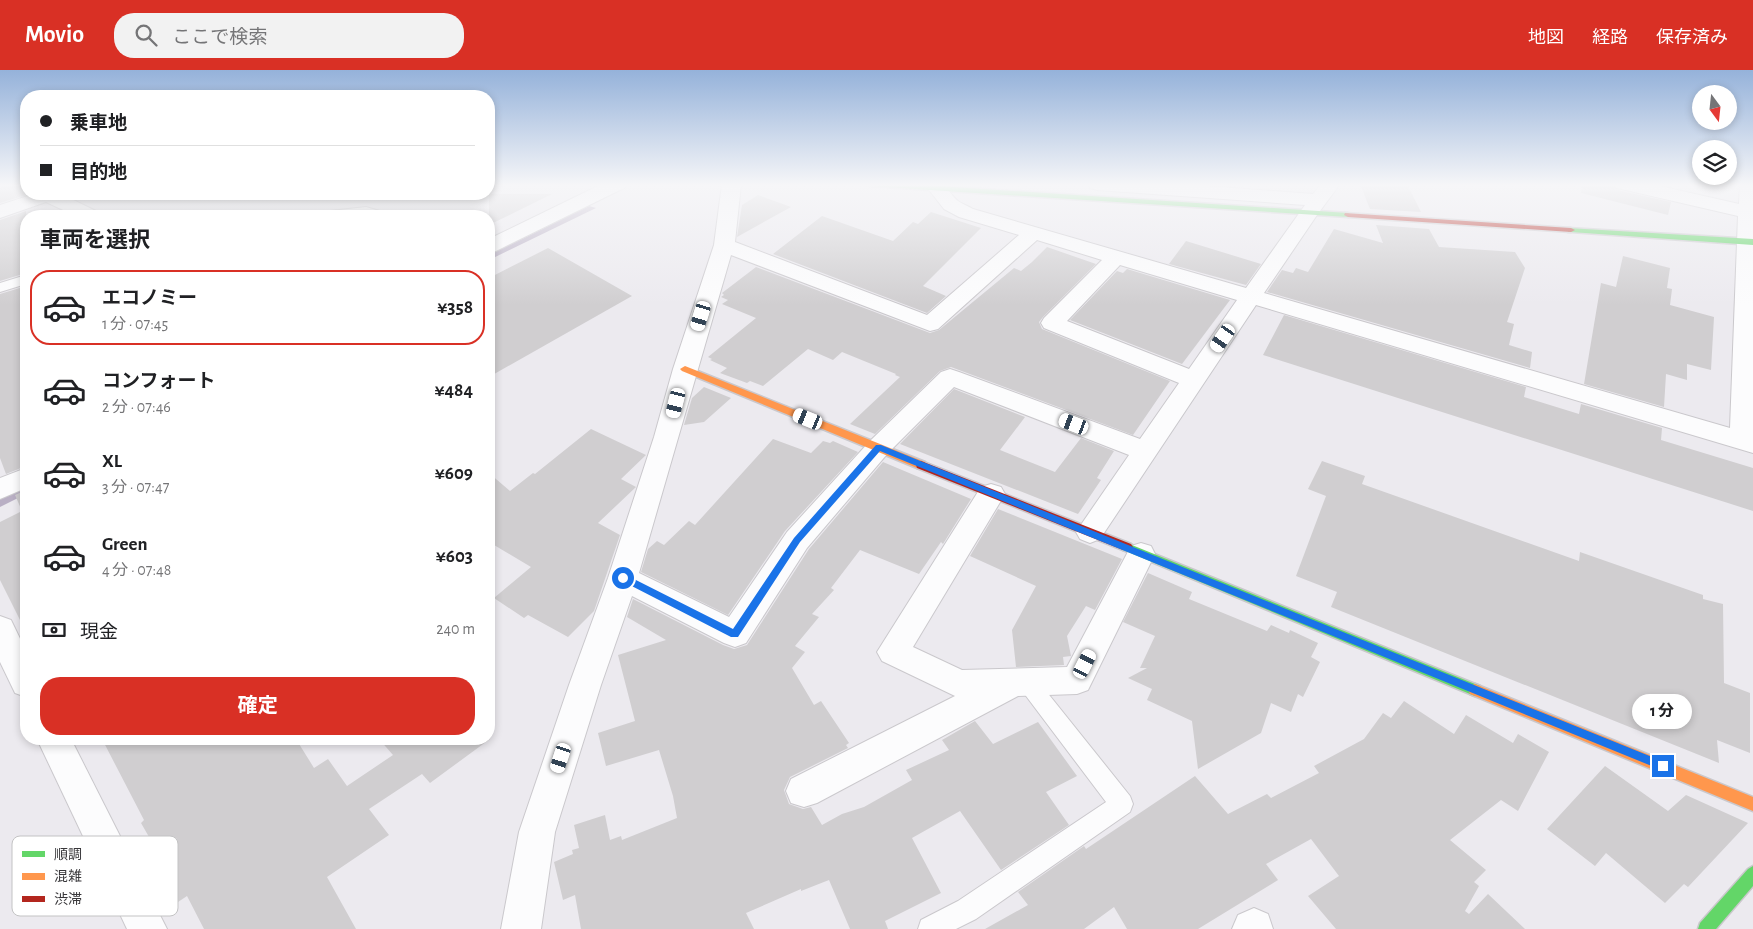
<!DOCTYPE html>
<html lang="ja">
<head>
<meta charset="utf-8">
<style>
  body { margin:0; font-family:"Alegreya Sans","Noto Sans JP",sans-serif; background:#f2f2f2; color:#202124; height:100vh; display:flex; flex-direction:column; font-size:19px; white-space:nowrap }
  * { box-sizing:border-box; margin:0 }
  p { font-size:16px; color:#757577 }
  .icon { flex:none; width:28px; height:28px; fill:none; stroke:currentColor; stroke-width:2; stroke-linecap:round; stroke-linejoin:round }
  .map { position:relative; flex:1; overflow:hidden }
  .side { position:absolute; left:20px; top:140px; width:475px; height:535px; display:flex; flex-direction:column; background:#fff; border-radius:20px; box-shadow:0 2px 8px #0003 }
  .side>* { flex:none }
  .hud { position:absolute; left:20px; top:20px; width:475px; height:110px; border-radius:20px; box-shadow:0 2px 8px #0003; display:grid; align-content:center; height:110px; padding:0 20px; background:#fff }
  .needle { width:32px; rotate:165deg }
  .tools { position:absolute; left:1692px; top:15px; display:grid; gap:10px }
  .tools a { display:grid; place-items:center; width:45px; height:45px; border-radius:50%; background:#fff; box-shadow:0 2px 8px #0003; font-size:25px }
  .end { position:absolute; width:22px; height:22px; margin:-11px; border:6px solid #1a73e8; background:#fff; box-shadow:0 0 0 2px #fff }
  .from { border-radius:50% }
  .bubble { position:absolute; height:35px; border-radius:18px; background:#fff; box-shadow:0 2px 8px #0003; font-size:16px; font-weight:700; line-height:35px; text-align:center }
  .car { position:absolute; width:15px; height:30px; margin:-15px -8px; border-radius:6px; box-shadow:0 0 4px 1px #0007; background:linear-gradient(#fff 24%,#345 0 40%,#fff 0 76%,#345 0 86%,#fff 0) }
  .hud b { display:flex; align-items:center; gap:18px; height:48px; font-size:19px }
  .hud b+b { border-top:1px solid #e0e0e0 }
  .hud i { width:12px; height:12px; background:#202124 }
  ul { padding:0; list-style:none }
  li { display:flex; align-items:center; gap:15px; height:75px; margin:0 10px 8px; padding:0 10px; border:2px solid transparent; border-radius:20px }
  li div { flex:1 }
  li b { display:block; font-size:19px }
  li em { font-style:normal; font-weight:700 }
  li.active { border-color:#d93025 }
  li>.icon { width:45px; height:45px; stroke-width:1.5 }
  h2 { padding:0 20px; font-size:22px; line-height:60px }
  .pay { display:flex; align-items:center; gap:12px; height:55px; padding:0 20px; font-size:19px }
  .pay p { margin-inline-start:auto }
  .action { display:flex; gap:10px; margin-top:auto; padding:10px 20px }
  .action a { flex:1; height:58px; border-radius:20px; background:#d93025; color:#fff; font-size:20px; font-weight:700; line-height:58px; text-align:center }
  header { display:flex; align-items:center; gap:30px; box-sizing:border-box; height:70px; padding:0 25px; background:#d93025; color:#fff }
  header strong { font-size:24px }
  nav { display:flex; gap:28px; margin-inline-start:auto; font-size:18px }
  .search { width:350px; height:45px; background:#f2f2f2; display:flex; align-items:center; gap:12px; box-sizing:border-box; padding:0 18px; border-radius:20px; color:#757577; font-size:19px }
  .map>svg:first-child { display:block }
</style>
</head>
<body>
<header>
<strong>Movio</strong>
<div class="search"><svg class="icon" aria-label="search" viewBox="0 0 24 24"><circle cx="10" cy="10" r="6"/><path d="M15 15l6 6"/></svg>ここで検索</div>
<nav><a>地図</a><a>経路</a><a>保存済み</a></nav>
</header>
<div class="map">
<svg width="1753" height="859" viewBox="0 0 1753 859">
  <rect width="100%" height="100%" fill="#eceaef"/>
  <g fill="none" stroke-linecap="round" stroke-linejoin="round">
    <g fill="#b9afc4" fill-rule="evenodd">
      <polygon points="589,136 596,138 489,190 489,185"/>
      <polygon points="26,417 26,424 0,437 0,429"/>
    </g>
  </g>
  <g fill="#d0ced0">
    <polygon points="11,114 26,114 26,125 0,133 0,118"/>
    <polygon points="1360,114 1407,114 1421,142 1370,139"/>
    <polygon points="1582,114 1613,114 1617,120 1671,132 1668,145 1581,123"/>
    <polygon points="489,124 552,124 489,155"/>
    <polygon points="758,125 791,137 737,167 742,135"/>
    <polygon points="26,141 26,203 0,211 0,150"/>
    <polygon points="931,142 981,158 923,216 946,226 927,243 773,184 822,146 893,171 913,152 918,154"/>
    <polygon points="1376,155 1429,159 1439,177 1515,182 1525,198 1507,252 1514,254 1509,275 1532,282 1530,298 1267,222 1282,200 1293,203 1296,198 1308,202 1334,159 1383,173"/>
    <polygon points="1186,171 1261,194 1246,215 1169,194"/>
    <polygon points="1047,177 1096,194 1043,247 1039,252 1042,259 1170,311 1133,365 951,297 940,301 875,364 850,354 900,307 895,305 896,304 842,282 833,290 808,279 763,316 750,311 747,313 720,303 727,298 710,290 712,289 708,287 756,248 722,234 728,230 721,227 724,225 722,223 756,197 930,263 939,260 1014,198 1021,201 1032,192"/>
    <polygon points="548,178 632,226 489,307 489,208"/>
    <polygon points="1623,186 1670,198 1667,218 1672,219 1670,235 1714,247 1711,300 1687,294 1687,310 1666,304 1664,337 1584,314 1601,213 1616,217"/>
    <polygon points="1127,199 1230,230 1182,294 1070,250 1117,201 1123,203"/>
    <polygon points="26,216 26,396 6,404 0,388 0,224"/>
    <polygon points="1284,245 1526,317 1524,327 1579,344 1581,334 1662,358 1661,370 1753,398 1753,441 1263,285"/>
    <polygon points="704,317 731,328 704,352 684,355 692,328"/>
    <polygon points="954,319 1025,347 1000,380 1055,402 1081,368 1114,381 1097,408 1101,410 1078,444 900,374"/>
    <polygon points="591,359 646,385 621,409 636,417 598,453 620,465 594,541 568,567 528,545 524,548 494,528 531,497 489,472 489,403 510,421 533,403 535,404"/>
    <polygon points="773,369 811,383 823,371 830,373 833,371 858,382 785,461 728,545 641,502 648,479 657,471 664,475 689,451 695,455"/>
    <polygon points="1322,391 1365,406 1362,414 1579,491 1580,482 1703,525 1703,529 1723,534 1724,613 1750,623 1750,683 1717,670 1719,693 1331,537 1337,522 1296,506 1326,426 1308,419"/>
    <polygon points="883,392 971,429 943,474 941,472 919,504 860,480 831,518 834,520 812,544 819,547 795,576 805,582 792,598 814,635 821,631 849,673 846,675 848,678 790,707 784,720 789,734 803,739 811,737 822,755 842,744 864,737 912,710 906,700 949,680 942,670 975,651 993,674 1038,652 1077,706 1046,722 1069,755 1001,800 960,741 912,768 941,823 885,851 888,859 850,859 829,810 801,821 801,819 746,843 754,859 581,859 575,825 563,830 554,792 573,784 572,780 579,778 574,755 605,745 610,770 621,766 622,770 677,748 673,726 659,680 606,696 598,663 635,651 618,585 666,570 627,547 633,529 723,575 734,579 747,575 809,479"/>
    <polygon points="26,420 26,562 0,510 0,452 22,441 15,425"/>
    <polygon points="998,439 1122,489 1095,540 1086,536 1067,566 1071,586 1063,587 1064,595 1016,597 1012,560 1036,516 970,486"/>
    <polygon points="1148,503 1192,522 1189,529 1267,561 1271,555 1289,563 1290,560 1318,573 1311,587 1320,592 1303,627 1298,624 1291,642 1271,633 1261,663 1198,699 1192,651 1147,630 1152,619 1128,608 1147,598 1140,598 1155,566 1123,552"/>
    <polygon points="1404,631 1454,664 1466,645 1513,673 1518,664 1549,682 1518,741 1501,730 1450,770 1486,800 1474,812 1479,816 1465,841 1469,844 1488,824 1525,859 1336,859 1308,826 1339,806 1311,769 1266,794 1278,810 1198,859 1127,859 1114,837 1084,859 985,859 1028,835 1018,822 1084,776 1086,779 1195,706 1228,744 1267,724 1271,728 1319,703 1314,696 1364,669 1383,643 1391,648"/>
    <polygon points="102,669 296,669 314,698 328,689 347,716 393,685 379,669 490,669 430,713 422,704 369,739 389,765 327,807 356,859 204,859 187,826 178,832 164,802 168,800 141,753 144,750"/>
    <polygon points="1605,696 1668,741 1686,725 1748,753 1688,817 1684,814 1665,833 1606,783 1595,796 1547,759"/>
  </g>
  <g fill="none" stroke-linecap="round" stroke-linejoin="round">
    <defs>
      <g id="lane">
        <polygon points="26,205 26,214 0,222 0,213"/>
        <polygon points="1027,603 1034,606 1130,726 1133,734 1130,742 976,849 956,859 918,859 921,850 958,831 1106,732 1020,618 1017,612 1020,606"/>
      </g>
      <g id="street">
        <polygon points="602,114 626,114 624,118 496,181 489,183 489,169"/>
        <path d="M722,114H741L735,172L927,245L1019,165L959,147L944,139L929,120L932,116C948,112 948,123 958,131C962,134 968,136 973,139L1246,218L1305,135L1097,120L1090,118L1088,114H1180L1313,124L1321,114H1340L1317,145L1264,223L1730,358L1738,146L1617,118L1615,114H1651L1739,134L1740,114H1753V383L1256,235L1100,469L1090,473L1080,469L1076,462L1129,385L954,317L888,383L807,478L746,573L735,577L724,573L632,526L601,615L555,762L541,859H501L519,762L569,615L608,508L654,367L673,299L714,175ZM1037,170L1102,190L1044,248L1041,253L1044,258L1179,313L1140,369L959,302L950,299L941,302L870,371L787,462L729,547L639,503L731,185L930,261L938,259ZM1120,195L1237,230L1189,299L1067,251Z"/>
        <polygon points="34,124 61,124 98,142 101,146 76,146 46,132 0,148 0,135"/>
        <polygon points="366,137 383,142 386,146 318,146 321,142"/>
        <polygon points="26,398 26,418 0,429 0,408"/>
        <polygon points="991,414 1001,417 1005,424 913,577 962,600 1067,597 1131,476 1141,473 1151,476 1155,484 1088,620 1077,624 1018,626 817,733 804,737 791,733 786,721 791,709 955,626 882,591 877,582 981,417"/>
        <polygon points="0,546 11,550 26,581 26,627 15,623 0,592"/>
        <polygon points="37,669 71,669 167,859 127,859"/>
        <polygon points="1254,838 1268,844 1273,859 1232,859 1238,845"/>
      </g>
      <g id="fast">
        <polygon points="865,114 909,114 1348,143 1352,145 1348,147 869,116"/>
        <polygon points="1568,158 1753,169 1753,175 1571,162 1568,162"/>
        <polygon points="1127,473 1480,616 1482,620 1480,624 1475,626 1470,624 1123,480 1121,477 1123,474"/>
        <polygon points="1753,796 1753,816 1716,859 1698,859 1700,853 1748,799"/>
      </g>
      <g id="slow">
        <polygon points="685,296 925,392 926,395 925,398 917,398 682,301 680,299"/>
        <polygon points="1475,614 1753,727 1753,741 1470,624 1468,620 1470,616"/>
      </g>
      <g id="jam">
        <polygon points="1345,143 1571,158 1575,160 1571,162 1348,147 1344,145"/>
        <polygon points="921,391 1131,474 1133,477 1131,480 1123,480 917,398 916,395 917,392"/>
      </g>
    </defs>
    <use href="#lane" stroke="#cac8cc" stroke-width="2"/>
    <use href="#street" stroke="#cac8cc" stroke-width="2"/>
    <use href="#fast" stroke="#cac8cc" stroke-width="3"/>
    <use href="#slow" stroke="#cac8cc" stroke-width="3"/>
    <use href="#jam" stroke="#cac8cc" stroke-width="3"/>
    <use href="#lane" fill="#fcfcfd" fill-rule="evenodd"/>
    <use href="#street" fill="#fcfcfd" fill-rule="evenodd"/>
    <use href="#fast" fill="#63d668" fill-rule="evenodd"/>
    <use href="#slow" fill="#ff974d" fill-rule="evenodd"/>
    <use href="#jam" fill="#b3261e" fill-rule="evenodd"/>
  </g>
  <linearGradient id="sky" x2="0" y2="1"><stop stop-color="#95b2da"/><stop offset="0.49" stop-color="#f6f6f8"/><stop offset="1" stop-color="#f6f6f8" stop-opacity="0"/></linearGradient>
  <rect width="1753" height="235" fill="url(#sky)"/>
  <polygon fill="#1a73e8" points="876,375 881,375 1667,693 1668,696 1663,701 1659,699 880,381 800,472 738,567 731,567 620,510 618,508 620,505 626,505 733,559 794,468"/>
  <rect x="12" y="766" width="166" height="80" rx="8" fill="#fff" stroke="#c3c3c4" stroke-width="1"/>
  <rect x="22" y="781" width="23" height="6" fill="#63d668"/>
  <rect x="22" y="803" width="23" height="7" fill="#ff974d"/>
  <rect x="22" y="826" width="23" height="6" fill="#b3261e"/>
  <g font-size="14" fill="#38373a">
    <text x="54" y="789">順調</text>
    <text x="54" y="811">混雑</text>
    <text x="54" y="834">渋滞</text>
  </g>
</svg>
<div class="tools">
<a><svg class="needle" viewBox="-14 -14 28 28"><path d="M0-13l5 13h-10z" fill="#e53935"/><path d="M0 13l5-13h-10z" fill="#757577"/></svg></a>
<a><svg class="icon" aria-label="layers" viewBox="0 0 24 24"><path d="M12 4l9 5-9 5-9-5zM3 14l9 5 9-5"/></svg></a>
</div>
<i class="end from" style="left:623px;top:508px"></i>
<i class="end" style="left:1663px;top:696px"></i>
<div class="bubble" style="left:1632px;top:624px;width:60px">1 分</div>
<i class="car" style="left:701px;top:246px;rotate:197deg"></i>
<i class="car" style="left:1223px;top:268px;rotate:215deg"></i>
<i class="car" style="left:676px;top:333px;rotate:194deg"></i>
<i class="car" style="left:808px;top:349px;rotate:292deg"></i>
<i class="car" style="left:1074px;top:354px;rotate:291deg"></i>
<i class="car" style="left:1085px;top:594px;rotate:27deg"></i>
<i class="car" style="left:561px;top:688px;rotate:198deg"></i>
<div class="hud">
<b><i class="from"></i>乗車地</b>
<b><i></i>目的地</b>
</div>
<section class="side">
<h2>車両を選択</h2>
<ul>
<li class="active"><svg class="icon" aria-label="car" viewBox="0 0 24 24"><path d="M5 17H2v-5l4-1 3-4h7l3 4 3 1v5h-3M9 17h6M6 11h13"/><circle cx="7" cy="17" r="2"/><circle cx="17" cy="17" r="2"/></svg><div><b>エコノミー</b><p>1 分 · 07:45</p></div><em>¥358</em></li>
<li><svg class="icon" aria-label="car" viewBox="0 0 24 24"><path d="M5 17H2v-5l4-1 3-4h7l3 4 3 1v5h-3M9 17h6M6 11h13"/><circle cx="7" cy="17" r="2"/><circle cx="17" cy="17" r="2"/></svg><div><b>コンフォート</b><p>2 分 · 07:46</p></div><em>¥484</em></li>
<li><svg class="icon" aria-label="car" viewBox="0 0 24 24"><path d="M5 17H2v-5l4-1 3-4h7l3 4 3 1v5h-3M9 17h6M6 11h13"/><circle cx="7" cy="17" r="2"/><circle cx="17" cy="17" r="2"/></svg><div><b>XL</b><p>3 分 · 07:47</p></div><em>¥609</em></li>
<li><svg class="icon" aria-label="car" viewBox="0 0 24 24"><path d="M5 17H2v-5l4-1 3-4h7l3 4 3 1v5h-3M9 17h6M6 11h13"/><circle cx="7" cy="17" r="2"/><circle cx="17" cy="17" r="2"/></svg><div><b>Green</b><p>4 分 · 07:48</p></div><em>¥603</em></li>
</ul>
<div class="pay"><svg class="icon" aria-label="cash" viewBox="0 0 24 24"><path d="M3 7h18v10H3z"/><circle cx="12" cy="12" r="2"/></svg>現金<p>240 m</p></div>
<div class="action"><a>確定</a></div>
</section>
</div>
</body>
</html>
